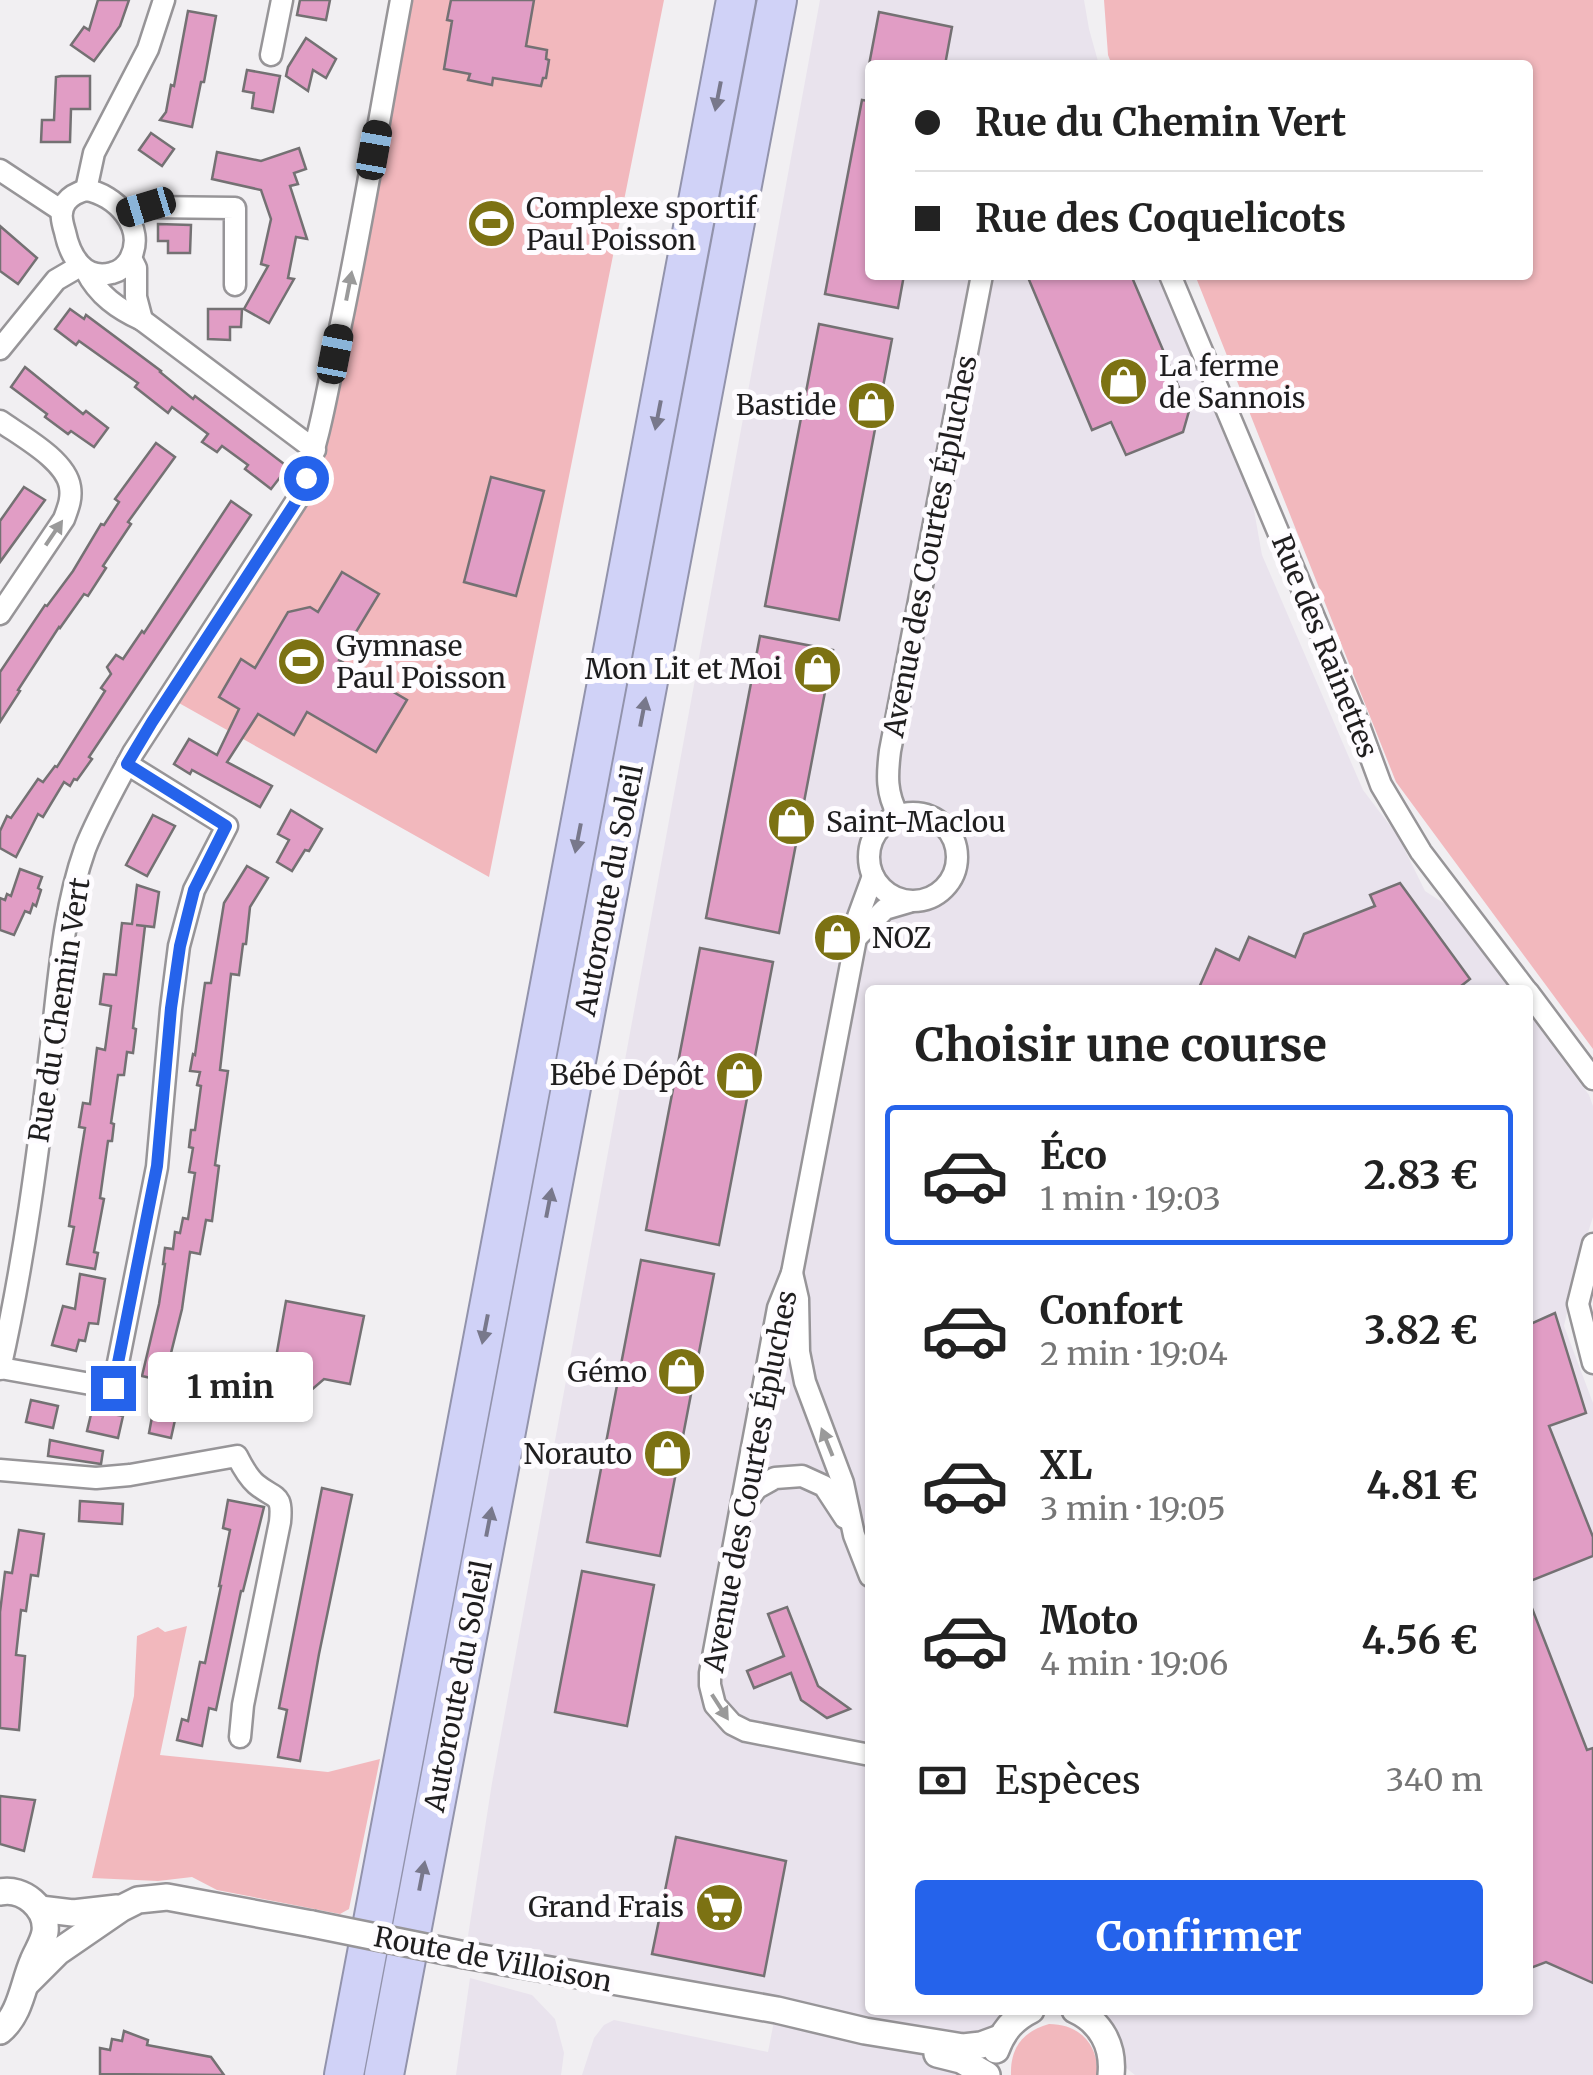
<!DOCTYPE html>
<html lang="fr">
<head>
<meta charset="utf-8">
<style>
  body { margin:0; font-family:Merriweather,serif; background:#f2f2f2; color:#222; height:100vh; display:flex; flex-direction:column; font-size:38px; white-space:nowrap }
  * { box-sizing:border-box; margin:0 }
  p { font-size:32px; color:#767676 }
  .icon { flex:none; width:55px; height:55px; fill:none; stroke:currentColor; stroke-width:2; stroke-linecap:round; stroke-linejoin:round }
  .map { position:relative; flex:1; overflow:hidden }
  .details { position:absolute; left:865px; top:985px; width:668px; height:1030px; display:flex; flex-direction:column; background:#fff; border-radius:10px; box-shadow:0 2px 8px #0004 }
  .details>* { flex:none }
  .banner { position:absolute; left:865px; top:60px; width:668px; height:220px; border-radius:10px; box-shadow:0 2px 8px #0004; display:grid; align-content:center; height:220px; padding:0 50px; background:#fff }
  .end { position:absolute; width:45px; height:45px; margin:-22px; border:12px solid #2563eb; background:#fff; box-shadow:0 0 0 5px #fff }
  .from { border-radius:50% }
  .bubble { position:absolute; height:70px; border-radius:10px; background:#fff; box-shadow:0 2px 8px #0004; font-size:32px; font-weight:700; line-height:70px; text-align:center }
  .car { position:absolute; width:30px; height:60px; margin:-30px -15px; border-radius:12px; box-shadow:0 0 8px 2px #0007; background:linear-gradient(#222 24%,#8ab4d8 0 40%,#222 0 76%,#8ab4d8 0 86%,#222 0) }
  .banner b { display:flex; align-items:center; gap:35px; height:95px; font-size:38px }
  .banner b+b { border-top:2px solid #e0e0e0 }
  .banner i { width:25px; height:25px; background:#222 }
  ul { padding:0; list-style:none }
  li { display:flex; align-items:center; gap:30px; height:140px; margin:0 20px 15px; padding:0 30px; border:5px solid transparent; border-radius:10px }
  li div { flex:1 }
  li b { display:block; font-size:38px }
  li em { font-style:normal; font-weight:700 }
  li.on { border-color:#2563eb }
  li>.icon { width:90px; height:90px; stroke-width:1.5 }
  h2 { padding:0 50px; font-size:45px; line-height:120px }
  .pay { display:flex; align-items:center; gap:25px; height:110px; padding:0 50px; font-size:38px }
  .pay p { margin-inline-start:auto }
  .primary-button { display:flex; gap:20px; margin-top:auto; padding:20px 50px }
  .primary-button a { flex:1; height:115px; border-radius:10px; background:#2563eb; color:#fff; font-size:40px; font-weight:700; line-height:115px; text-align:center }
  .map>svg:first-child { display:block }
</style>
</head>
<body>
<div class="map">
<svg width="1593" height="2075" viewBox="0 0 1593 2075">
  <rect width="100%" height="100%" fill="#f1eff2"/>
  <g fill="#e9e3ed">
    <polygon points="820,0 1084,0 1089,29 1099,65 870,65 870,275 1158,275 1252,499 1262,555 1363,790 1398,836 1425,891 1448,906 1511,990 870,990 870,2010 1031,2010 963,2046 987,2075 582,2075 594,2038 604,2025 614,2020 768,2052 776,2011 465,1955 492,1783"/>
    <polygon points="1528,1013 1589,1095 1593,1106 1593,1217 1578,1263 1564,1326 1593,1403 1593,2075 1135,2075 1111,2056 1075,2010 1528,2010"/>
    <polygon points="470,1978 532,1995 555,2019 564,2053 561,2075 456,2075"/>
  </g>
  <g fill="#f2b8bd">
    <polygon points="405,0 664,0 489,877 170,698 300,500"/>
    <polygon points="1104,0 1593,0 1593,1049 1396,782 1195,275 1528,275 1528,65 1112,65 1108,55"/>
    <polygon points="187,1626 160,1755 328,1772 380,1759 349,1909 340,1914 217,1890 192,1877 158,1881 92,1878 134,1696 137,1636 158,1627 165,1632"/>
    <path d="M1049,2024C1079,2024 1099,2044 1097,2075H1011C1010,2048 1023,2031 1049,2024Z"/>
  </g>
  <g fill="#e19dc5" stroke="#747173" stroke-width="2.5">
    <polygon points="98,0 129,0 120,26 94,61 71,45 84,27 89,30"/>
    <polygon points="300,0 330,0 326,20 297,15"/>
    <polygon points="451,0 534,0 526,46 547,50 546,59 549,60 546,78 543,78 541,86 493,78 492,85 468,80 470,74 444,69 452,21 447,20"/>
    <polygon points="188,11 216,16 204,82 201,82 192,127 160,120 166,112 171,85 174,86"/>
    <polygon points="879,12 952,27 945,65 869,65"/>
    <polygon points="306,38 336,59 326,78 313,70 308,91 286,76 288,67"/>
    <polygon points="247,70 280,76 273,112 252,108 254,93 243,91"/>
    <polygon points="61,76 90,76 90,109 71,109 70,142 41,142 42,120 54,120 56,77"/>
    <polygon points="862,100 870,101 870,275 904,275 898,308 825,294"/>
    <polygon points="151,133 174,149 162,166 139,150"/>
    <polygon points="299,148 306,169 294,173 298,184 290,186 307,239 296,237 288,278 294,279 269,323 244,309 268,266 261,264 271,219 261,190 212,179 217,152 261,161"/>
    <polygon points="158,224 191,225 190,253 168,253 168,241 158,241"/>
    <polygon points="0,226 37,258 18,284 0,271"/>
    <polygon points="1027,275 1131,275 1189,411 1183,432 1126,455 1111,422 1092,430"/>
    <polygon points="70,309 84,319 86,315 161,371 160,372 193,399 195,396 288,467 271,489 245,469 248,465 222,446 217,452 202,442 208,434 172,407 168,413 135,387 138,383 79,341 76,345 55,329"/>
    <polygon points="208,309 242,309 241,327 230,327 230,340 208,339"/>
    <polygon points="819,324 892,339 839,620 765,606"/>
    <polygon points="25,367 83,414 86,411 108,428 94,447 71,431 68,434 45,417 47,414 11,387"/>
    <polygon points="156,443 175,457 128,522 131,524 103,566 106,568 88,596 84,594 60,628 59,627 18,690 20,691 0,722 0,672 45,605 47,606 73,571 101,524 104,525 119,502 115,499"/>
    <polygon points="491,477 544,491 516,596 464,582"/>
    <polygon points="24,487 45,500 0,562 0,521"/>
    <polygon points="231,501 251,515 89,757 92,759 77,780 74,779 70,786 64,782 43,817 38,814 16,857 0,848 0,831 7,816 11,818 38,779 43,782 55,766 57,767 105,691 101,688 111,674 107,667 116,655 123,659 142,631 144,633"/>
    <polygon points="342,572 379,594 339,660 407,700 376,752 307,712 294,735 258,714 227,762 272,786 260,807 192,770 190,774 174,764 189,739 217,755 239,709 219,697 241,659 255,668 288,612 310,607 318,612"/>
    <polygon points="760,636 833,650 779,933 706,918"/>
    <polygon points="291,810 322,829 309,851 305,850 292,871 277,862 289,840 278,834"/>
    <polygon points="153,815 175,826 147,876 126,865"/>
    <polygon points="247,866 268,878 250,907 246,944 243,944 239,975 231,974 220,1070 228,1071 215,1165 219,1166 212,1221 206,1220 200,1254 190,1252 182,1309 164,1381 142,1376 159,1304 165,1264 163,1264 165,1248 173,1249 175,1232 180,1233 183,1218 188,1219 195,1173 189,1172 193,1148 189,1147 191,1130 195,1130 201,1086 197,1085 200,1072 190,1071 193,1054 195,1055 205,983 211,983 224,903"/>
    <polygon points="20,869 42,877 38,888 41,890 36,906 33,904 30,913 25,911 14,935 0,930 0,898 5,900 7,894 11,896"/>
    <polygon points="1400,883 1470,979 1456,990 1198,990 1216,949 1239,960 1249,937 1295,957 1304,934 1375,906 1370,895"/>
    <polygon points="137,885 159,892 154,927 136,925 145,926 133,1028 136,1029 133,1053 127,1052 124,1075 118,1075 111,1123 114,1124 112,1141 108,1141 100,1198 104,1199 94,1252 98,1253 95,1269 67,1264 74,1227 69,1226 85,1128 79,1127 83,1103 90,1104 97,1048 105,1050 111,1006 100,1004 104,974 116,975 122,923 132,924"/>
    <polygon points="700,948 773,962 719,1245 646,1230"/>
    <polygon points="641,1260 714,1274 660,1556 587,1542"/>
    <polygon points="80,1274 105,1279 98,1324 89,1323 85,1341 79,1340 76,1351 52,1345 63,1306 75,1309"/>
    <polygon points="286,1301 364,1316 350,1384 324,1379 309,1392 299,1374 274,1369"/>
    <polygon points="1555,1313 1586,1413 1549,1426 1593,1537 1593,1556 1528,1582 1528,1325"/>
    <polygon points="157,1390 184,1395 178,1420 175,1420 171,1438 149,1433"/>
    <polygon points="31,1400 58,1406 53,1428 26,1422"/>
    <polygon points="92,1410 123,1416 118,1438 87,1431"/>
    <polygon points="50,1440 103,1451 101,1464 48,1456"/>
    <polygon points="322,1488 352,1495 319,1654 300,1761 278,1757 287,1710 279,1708"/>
    <polygon points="228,1500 264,1507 243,1591 241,1591 216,1710 209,1708 202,1746 177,1740 182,1719 188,1721 200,1662 205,1663 221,1586 219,1586 230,1530 223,1528"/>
    <polygon points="80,1501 123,1504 122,1524 79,1521"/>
    <polygon points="19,1530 44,1534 38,1576 31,1575 26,1611 21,1610 16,1655 25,1656 19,1730 0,1728 0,1612 5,1572 12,1573"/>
    <polygon points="582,1571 654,1585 627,1726 555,1712"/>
    <polygon points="1528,1598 1587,1750 1593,1748 1593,1983 1546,1962 1528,1969"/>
    <polygon points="787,1607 818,1686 850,1709 827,1718 801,1700 791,1673 754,1688 747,1671 784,1656 768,1614"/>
    <polygon points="0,1796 35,1800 24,1851 0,1844"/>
    <polygon points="676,1837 786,1861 764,1976 652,1954"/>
    <polygon points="124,2031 148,2040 147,2045 211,2057 224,2075 100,2074 100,2048 110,2050 112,2039 122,2041"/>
  </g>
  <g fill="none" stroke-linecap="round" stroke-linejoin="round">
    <defs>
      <g id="minor">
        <polyline points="271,55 282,0"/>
        <polyline points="0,170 62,211"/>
        <path d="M86,190C115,194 147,227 130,259C126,266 120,271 112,273C84,281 70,256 65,232C62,222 59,211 66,202C71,195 79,192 86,190Z"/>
        <polyline points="86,190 94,153 148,49 164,0"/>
        <polyline points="126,213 146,207 235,208 235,285"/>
        <polyline points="131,258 136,268 136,297 142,320"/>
        <path d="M86,271C98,295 118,309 142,320L315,450"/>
        <polyline points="1170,275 1354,712 1381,785 1421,852 1526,990"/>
        <polyline points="0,349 56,280 80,266"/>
        <path d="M0,421C21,436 66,460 70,487C72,499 68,508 64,519L0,614"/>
        <circle cx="913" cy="857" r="44"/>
        <path d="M898,815C886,793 887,775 890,751L982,275"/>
        <polyline points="856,938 885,909 909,902"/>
        <polyline points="1528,992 1593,1079"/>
        <polyline points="1593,1244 1578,1304 1593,1363"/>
        <polyline points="792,1273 798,1299 799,1352 805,1382 843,1483 854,1535 870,1576"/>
        <polyline points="1,1368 113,1388 157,1167 171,1009 179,946 194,890 227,826 127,764"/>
        <path d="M0,1369C24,1263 38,1153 51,1045C59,980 63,911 85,849C98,816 116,785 133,753L297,500C318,448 327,393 338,338C362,226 380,113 401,0"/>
        <path d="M0,1470L96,1478L130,1475L237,1456C242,1466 248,1477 256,1484C275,1500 283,1492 280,1522L243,1705L240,1737"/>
        <polyline points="741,1509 757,1488 775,1478 802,1476 824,1486 845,1518"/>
        <polyline points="870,1755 746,1731 732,1724 715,1705 710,1685 710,1673 778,1308 792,1273 856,938 858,917 873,876"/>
      </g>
      <g id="tertiary">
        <path d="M0,1892C23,1887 48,1908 45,1932C43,1943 37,1951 33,1961C23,1984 21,2014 0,2031"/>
        <polyline points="40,1909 73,1913 117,1908"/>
        <polyline points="465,1955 777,2010 865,2031 963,2047 981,2045 1000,2038"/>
        <polyline points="26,1984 58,1952 122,1908 138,1900 167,1897 312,1924"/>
        <path d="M1075,2010C1101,2022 1114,2046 1111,2075"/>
        <path d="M996,2050C1003,2031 1013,2019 1031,2010"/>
        <polyline points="937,2054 961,2060 987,2075"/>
      </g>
      <g id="motorway">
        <polyline points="344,2075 736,0"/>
        <polyline points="384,2075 777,0"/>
      </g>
    </defs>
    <use href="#minor" stroke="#979598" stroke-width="25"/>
    <use href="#tertiary" stroke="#979598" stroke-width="30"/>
    <use href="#motorway" stroke="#9293ab" stroke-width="42"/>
    <use href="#minor" stroke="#fff" stroke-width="20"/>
    <use href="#tertiary" stroke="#fff" stroke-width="25"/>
    <use href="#motorway" stroke="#d0d2f7" stroke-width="38"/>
    <defs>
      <polyline id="tertiary-bridge" points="312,1924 465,1955"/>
    </defs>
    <use href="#tertiary-bridge" stroke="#979598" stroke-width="30" stroke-linecap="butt"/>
    <use href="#tertiary-bridge" stroke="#fff" stroke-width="25"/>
  </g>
  <defs><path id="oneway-solid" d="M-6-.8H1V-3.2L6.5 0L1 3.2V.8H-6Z" transform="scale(2.5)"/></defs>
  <g fill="#78788b">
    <use href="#oneway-solid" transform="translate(718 96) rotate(101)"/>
    <use href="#oneway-solid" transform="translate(658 415) rotate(101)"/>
    <use href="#oneway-solid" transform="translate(643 712) rotate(-79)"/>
    <use href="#oneway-solid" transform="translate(578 838) rotate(101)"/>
    <use href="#oneway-solid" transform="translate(549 1203) rotate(-79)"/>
    <use href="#oneway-solid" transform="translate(485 1329) rotate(101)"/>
    <use href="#oneway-solid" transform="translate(489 1522) rotate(-79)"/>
    <use href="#oneway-solid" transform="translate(422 1876) rotate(-79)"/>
  </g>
  <g fill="#9a9a9a">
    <use href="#oneway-solid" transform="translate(349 286) rotate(-79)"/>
    <use href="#oneway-solid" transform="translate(54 533) rotate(-56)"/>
    <use href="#oneway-solid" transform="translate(827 1442) rotate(-112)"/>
    <use href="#oneway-solid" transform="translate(720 1707) rotate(57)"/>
  </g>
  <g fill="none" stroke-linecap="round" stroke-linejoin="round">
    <polyline stroke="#2563eb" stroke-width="12" points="113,1388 157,1166 171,1008 180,946 194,890 226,826 127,764 152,722 297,500 306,478"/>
  </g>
  <defs>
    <symbol id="stadium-disc" viewBox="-11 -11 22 22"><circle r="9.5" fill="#7c7213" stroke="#fefcff"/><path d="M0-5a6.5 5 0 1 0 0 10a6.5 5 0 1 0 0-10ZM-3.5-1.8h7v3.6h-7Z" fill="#fff"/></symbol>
    <symbol id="shop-disc" viewBox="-11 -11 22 22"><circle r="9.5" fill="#7c7213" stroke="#fefcff"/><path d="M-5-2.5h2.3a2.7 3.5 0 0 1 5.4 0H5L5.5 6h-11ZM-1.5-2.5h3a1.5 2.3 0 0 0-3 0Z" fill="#fff"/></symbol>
    <symbol id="supermarket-disc" viewBox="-11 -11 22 22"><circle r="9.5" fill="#7c7213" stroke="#fefcff"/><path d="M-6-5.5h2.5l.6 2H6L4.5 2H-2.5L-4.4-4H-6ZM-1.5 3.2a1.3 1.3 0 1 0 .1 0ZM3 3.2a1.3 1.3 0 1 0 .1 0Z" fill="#fff"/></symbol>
  </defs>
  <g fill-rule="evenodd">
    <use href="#stadium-disc" x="464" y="196" width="55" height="55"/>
    <use href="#shop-disc" x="1096" y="354" width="55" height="55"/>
    <use href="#shop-disc" x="844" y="378" width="55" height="55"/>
    <use href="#stadium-disc" x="274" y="634" width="55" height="55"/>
    <use href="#shop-disc" x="790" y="642" width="55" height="55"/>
    <use href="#shop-disc" x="764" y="794" width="55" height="55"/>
    <use href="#shop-disc" x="810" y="910" width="55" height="55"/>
    <use href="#shop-disc" x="712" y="1048" width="55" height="55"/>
    <use href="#shop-disc" x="654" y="1344" width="55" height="55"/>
    <use href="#shop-disc" x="640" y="1426" width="55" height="55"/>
    <use href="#supermarket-disc" x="692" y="1880" width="55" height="55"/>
  </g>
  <g text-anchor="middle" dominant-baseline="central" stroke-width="10" stroke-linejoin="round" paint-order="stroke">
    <g font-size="28" fill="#1f1e1f" stroke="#fefcff" text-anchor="end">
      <text x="526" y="208" text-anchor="start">Complexe sportif<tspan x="526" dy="32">Paul Poisson</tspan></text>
      <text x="1159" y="366" text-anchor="start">La ferme<tspan x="1159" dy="32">de Sannois</tspan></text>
      <text x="836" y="405">Bastide</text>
      <text x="336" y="646" text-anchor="start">Gymnase<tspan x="336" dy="32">Paul Poisson</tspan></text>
      <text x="782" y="669">Mon Lit et Moi</text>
      <text x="826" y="822" text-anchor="start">Saint-Maclou</text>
      <text x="872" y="938" text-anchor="start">NOZ</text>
      <text x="704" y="1075">Bébé Dépôt</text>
      <text x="647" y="1372">Gémo</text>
      <text x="632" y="1454">Norauto</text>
      <text x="684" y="1907">Grand Frais</text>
    </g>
    <g font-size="28" fill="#1f1e1f" stroke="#fefcff">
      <text transform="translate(930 546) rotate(-79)">Avenue des Courtes Épluches</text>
      <text transform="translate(1325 646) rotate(68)">Rue des Rainettes</text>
      <text transform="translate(609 890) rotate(-79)">Autoroute du Soleil</text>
      <text transform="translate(59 1010) rotate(-81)">Rue du Chemin Vert</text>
      <text transform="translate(750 1481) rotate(-79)">Avenue des Courtes Épluches</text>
      <text transform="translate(458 1686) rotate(-79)">Autoroute du Soleil</text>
      <text transform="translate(493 1959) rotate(11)">Route de Villoison</text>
    </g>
  </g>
</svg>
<i class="end from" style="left:306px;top:478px"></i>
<i class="end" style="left:113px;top:1388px"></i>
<div class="bubble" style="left:148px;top:1352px;width:165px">1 min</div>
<i class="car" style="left:374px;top:150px;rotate:10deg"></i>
<i class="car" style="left:146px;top:207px;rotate:253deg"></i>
<i class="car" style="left:335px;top:354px;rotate:11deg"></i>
<div class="banner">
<b><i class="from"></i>Rue du Chemin Vert</b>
<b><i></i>Rue des Coquelicots</b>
</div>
<section class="details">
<h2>Choisir une course</h2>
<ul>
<li class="on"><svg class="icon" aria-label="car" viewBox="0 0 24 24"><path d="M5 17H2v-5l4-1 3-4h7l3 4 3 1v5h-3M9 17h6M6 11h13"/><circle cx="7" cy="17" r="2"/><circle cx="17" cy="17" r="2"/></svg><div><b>Éco</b><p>1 min · 19:03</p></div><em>2.83 €</em></li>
<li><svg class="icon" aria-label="car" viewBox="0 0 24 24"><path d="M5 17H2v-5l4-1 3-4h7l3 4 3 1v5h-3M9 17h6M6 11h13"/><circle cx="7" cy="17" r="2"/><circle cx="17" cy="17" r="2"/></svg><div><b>Confort</b><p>2 min · 19:04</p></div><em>3.82 €</em></li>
<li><svg class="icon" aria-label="car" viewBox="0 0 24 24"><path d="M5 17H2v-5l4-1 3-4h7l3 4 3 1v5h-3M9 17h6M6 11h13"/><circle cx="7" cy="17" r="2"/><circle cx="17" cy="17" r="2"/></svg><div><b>XL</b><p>3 min · 19:05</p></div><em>4.81 €</em></li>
<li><svg class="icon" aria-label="car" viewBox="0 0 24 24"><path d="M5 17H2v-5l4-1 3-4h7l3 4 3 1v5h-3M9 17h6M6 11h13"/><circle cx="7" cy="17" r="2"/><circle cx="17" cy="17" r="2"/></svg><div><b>Moto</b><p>4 min · 19:06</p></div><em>4.56 €</em></li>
</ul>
<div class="pay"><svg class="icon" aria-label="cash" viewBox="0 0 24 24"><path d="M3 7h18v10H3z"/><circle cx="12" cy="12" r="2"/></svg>Espèces<p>340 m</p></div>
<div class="primary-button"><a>Confirmer</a></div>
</section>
</div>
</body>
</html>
